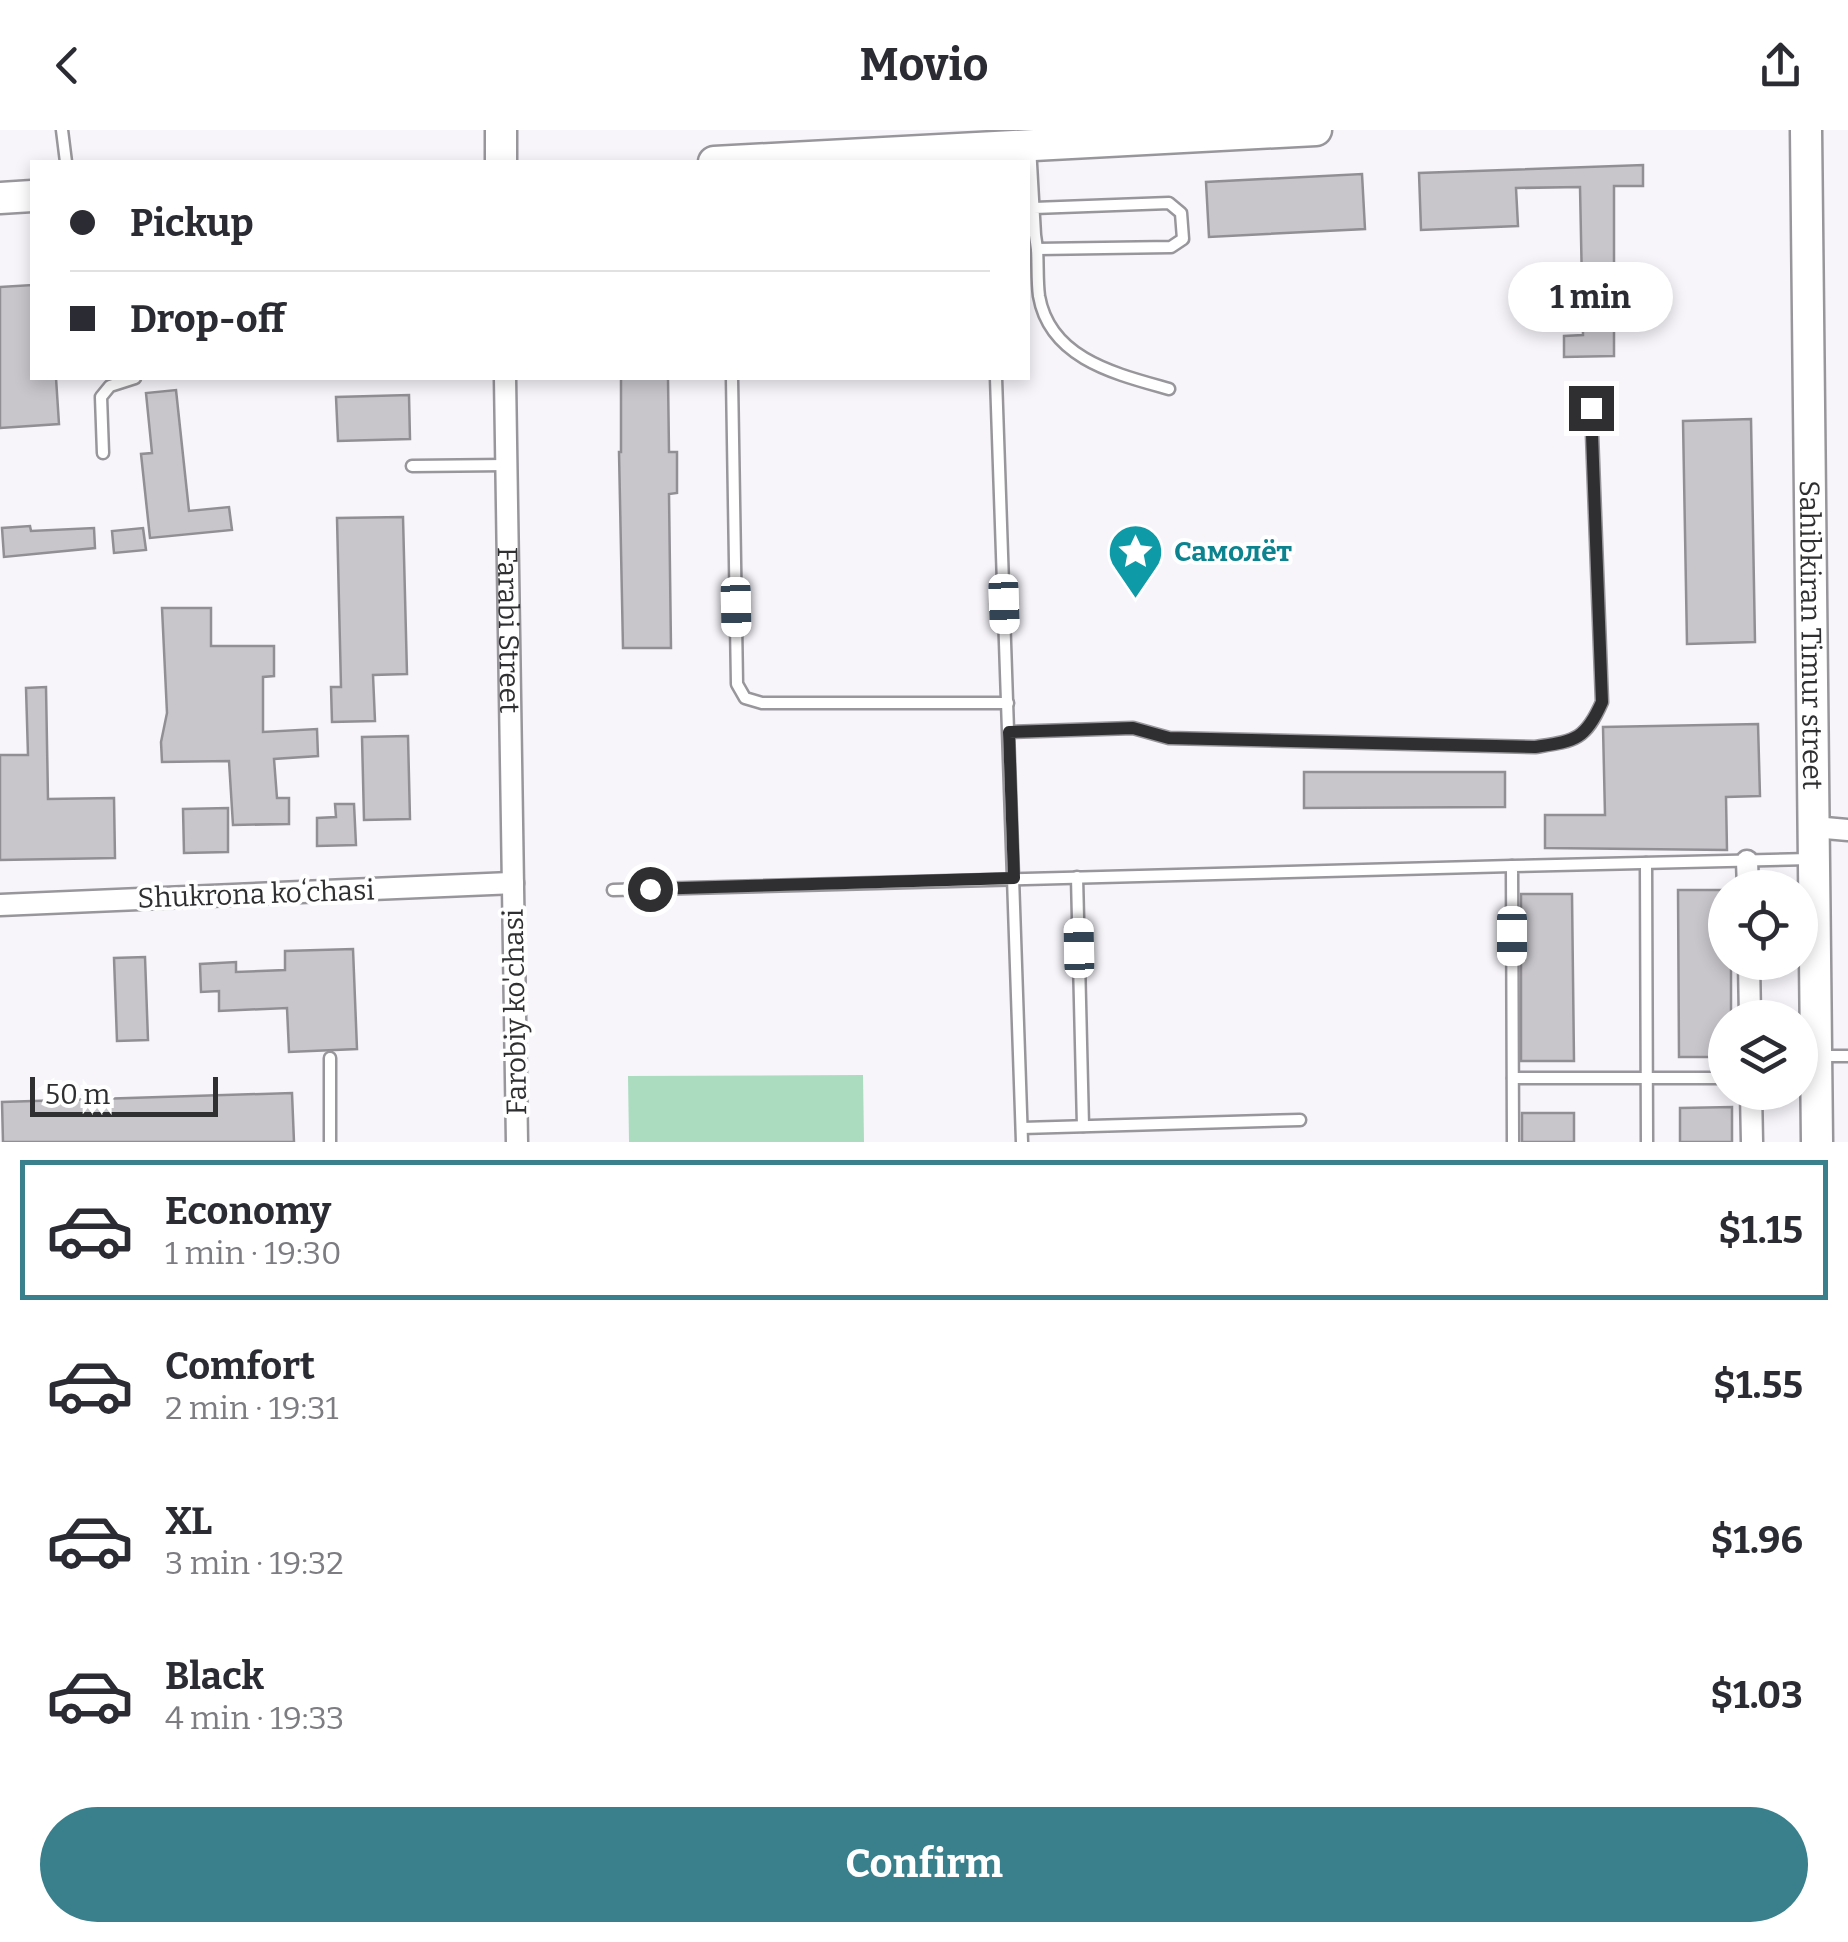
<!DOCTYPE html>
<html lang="en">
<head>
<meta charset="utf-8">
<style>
  body { margin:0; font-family:Bitter,serif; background:#f7f7f7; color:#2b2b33; height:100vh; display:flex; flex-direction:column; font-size:38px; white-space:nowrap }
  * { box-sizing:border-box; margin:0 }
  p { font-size:32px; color:#7c7c81 }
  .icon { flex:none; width:55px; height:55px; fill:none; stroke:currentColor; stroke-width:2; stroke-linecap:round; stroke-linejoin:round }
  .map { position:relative; height:1012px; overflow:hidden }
  .drawer { display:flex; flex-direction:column; background:#fff; flex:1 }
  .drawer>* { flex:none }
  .hud { position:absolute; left:30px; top:30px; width:1000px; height:220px; border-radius:0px; box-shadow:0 5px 15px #0003; display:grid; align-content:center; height:220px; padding:0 40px; background:#fff }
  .buttons { position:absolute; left:1708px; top:740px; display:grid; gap:20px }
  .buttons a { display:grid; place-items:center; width:110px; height:110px; border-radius:50%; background:#fff; box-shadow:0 5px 15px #0003; font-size:50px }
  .scale { position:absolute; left:30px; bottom:25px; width:188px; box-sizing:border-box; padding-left:10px; border:5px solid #2f2e30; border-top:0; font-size:28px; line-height:35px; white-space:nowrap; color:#2f2e30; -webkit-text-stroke:8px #fff; paint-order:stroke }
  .end { position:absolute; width:45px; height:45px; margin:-22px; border:12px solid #2f2e30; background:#fff; box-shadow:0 0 0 5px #fff }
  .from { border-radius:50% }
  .bubble { position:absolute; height:70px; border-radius:35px; background:#fff; box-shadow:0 5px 15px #0003; font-size:32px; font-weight:700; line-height:70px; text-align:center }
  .car { position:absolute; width:30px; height:60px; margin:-30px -15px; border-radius:12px; box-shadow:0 0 8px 2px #0007; background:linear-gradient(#fff 24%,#345 0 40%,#fff 0 76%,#345 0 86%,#fff 0) }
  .hud b { display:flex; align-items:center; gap:35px; height:95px; font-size:38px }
  .hud b+b { border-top:2px solid #e1e1e2 }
  .hud i { width:25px; height:25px; background:#2b2b33 }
  ul { padding:18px 0 0; list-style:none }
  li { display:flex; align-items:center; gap:30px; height:140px; margin:0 20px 15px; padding:0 20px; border:5px solid transparent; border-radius:0px }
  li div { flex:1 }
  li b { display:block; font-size:38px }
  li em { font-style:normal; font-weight:700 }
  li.current { border-color:#397f8c }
  li>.icon { width:90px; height:90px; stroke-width:1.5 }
  .cta { display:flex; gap:20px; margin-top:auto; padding:20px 40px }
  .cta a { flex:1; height:115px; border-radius:60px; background:#397f8c; color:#fff; font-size:40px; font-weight:700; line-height:115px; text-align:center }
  header { display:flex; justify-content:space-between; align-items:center; height:130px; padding:0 40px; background:#fff; font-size:45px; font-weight:700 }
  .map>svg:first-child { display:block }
</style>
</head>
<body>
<header><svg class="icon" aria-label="back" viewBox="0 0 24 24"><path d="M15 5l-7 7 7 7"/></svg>Movio<svg class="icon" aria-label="share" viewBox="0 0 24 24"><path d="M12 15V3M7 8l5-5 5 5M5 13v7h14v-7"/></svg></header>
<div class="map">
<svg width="1848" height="1012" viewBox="0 0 1848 1012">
  <rect width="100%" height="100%" fill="#f7f5fa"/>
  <polygon fill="#abdcc0" points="863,945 864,1012 629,1012 628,946"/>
  <g fill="#c8c6cb" stroke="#918f94" stroke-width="2.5">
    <polygon points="1643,35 1643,56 1614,56 1614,226 1564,227 1564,206 1583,205 1580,57 1516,58 1518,96 1421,100 1419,43"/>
    <polygon points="1362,44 1365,99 1209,107 1206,52"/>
    <polygon points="32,155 32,248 56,248 59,294 0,298 0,157"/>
    <polygon points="621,248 668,248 669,322 677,322 677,363 669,364 671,518 623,518 619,322 621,322"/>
    <polygon points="176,260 189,381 229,377 232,400 150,408 141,324 152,323 146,263"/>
    <polygon points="409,265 410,309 338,311 336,267"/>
    <polygon points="1751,289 1755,512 1687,514 1683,291"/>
    <polygon points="403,387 407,544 373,545 375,591 332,592 331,557 341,557 337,388"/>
    <polygon points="30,396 31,401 94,398 95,418 4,427 2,398"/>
    <polygon points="143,398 146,420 114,423 112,401"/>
    <polygon points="162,478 211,478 211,516 274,516 274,546 263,547 263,602 317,599 318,626 274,629 277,668 289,668 289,694 233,695 229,631 162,632 161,612 167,583"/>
    <polygon points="46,557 48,669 114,668 115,728 0,730 0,625 28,625 26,558"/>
    <polygon points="1758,594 1760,666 1726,667 1727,720 1545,718 1545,685 1605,685 1603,597"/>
    <polygon points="408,606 410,689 364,690 362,607"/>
    <polygon points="1304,642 1505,642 1505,677 1304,678"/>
    <polygon points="335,674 354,674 356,715 317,716 317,688 336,687"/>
    <polygon points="228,678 228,722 184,723 183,679"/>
    <polygon points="1678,760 1725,760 1725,832 1731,832 1731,888 1725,888 1725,927 1679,927"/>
    <polygon points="1521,764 1572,764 1574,931 1521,931"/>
    <polygon points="353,819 357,919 289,922 287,878 219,881 219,861 201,862 200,834 236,832 236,842 285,840 285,821"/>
    <polygon points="145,827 148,910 117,911 114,828"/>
    <polygon points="292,963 294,1012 3,1012 2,972"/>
    <polygon points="1732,977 1732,1012 1680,1012 1680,978"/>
    <rect x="1522" y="983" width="52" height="29"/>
  </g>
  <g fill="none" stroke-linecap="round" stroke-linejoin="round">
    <defs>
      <g id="lane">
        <polyline points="62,0 66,32"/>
        <polyline points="1030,16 1035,105 1037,119 1171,117 1183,109 1181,83 1169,73 1034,78"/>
        <path d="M1037,119C1038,134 1037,151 1039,166C1050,229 1116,244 1169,259"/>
        <polyline points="732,248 737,554 745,568 762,573 1008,573"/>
        <polyline points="996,248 1022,1012"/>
        <polyline points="103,323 101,267 110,256 135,248"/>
        <polyline points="412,336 506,335"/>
        <path d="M1009,602L1133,598L1169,608L1535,617C1574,611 1585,611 1602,572L1591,277"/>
        <polyline points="1646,733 1647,1012"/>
        <polyline points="1077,747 1083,996"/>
        <polyline points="613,760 1512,736"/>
        <polyline points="1819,926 1848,926"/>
        <polyline points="330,928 330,1012"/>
        <polyline points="1513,948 1725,948"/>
        <polyline points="1022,998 1300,990"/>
        <polyline points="1513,1012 1512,736 1810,729"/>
      </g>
      <g id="street">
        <path id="s1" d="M505,248L517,1012"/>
        <polyline points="1814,697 1848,700"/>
        <polyline points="1747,731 1748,758"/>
        <polyline points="0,775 513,753"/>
        <polyline points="1749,832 1750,888"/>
        <polyline points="1751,962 1752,1012"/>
      </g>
      <g id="secondary">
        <polyline points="501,0 501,32"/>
        <path id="s2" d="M1806,0L1817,1012"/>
        <polyline points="714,32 1316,0"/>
        <polyline points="0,68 32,66"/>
      </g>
    </defs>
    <use href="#lane" stroke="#98969b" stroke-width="15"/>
    <use href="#street" stroke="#98969b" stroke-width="25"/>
    <use href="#secondary" stroke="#98969b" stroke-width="35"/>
    <use href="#lane" stroke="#fff" stroke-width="10"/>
    <use href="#street" stroke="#fff" stroke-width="20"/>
    <use href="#secondary" stroke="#fff" stroke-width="30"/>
  </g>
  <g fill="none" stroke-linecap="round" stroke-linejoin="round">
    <path stroke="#2f2e30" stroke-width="12" d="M650,759L1014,748L1009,602L1133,598L1169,608L1535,617C1574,611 1585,611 1602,572L1591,278"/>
  </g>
  <defs>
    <symbol id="sight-pin" viewBox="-11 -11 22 30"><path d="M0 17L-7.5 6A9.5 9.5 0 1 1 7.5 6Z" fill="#0f9aa8" stroke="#fff"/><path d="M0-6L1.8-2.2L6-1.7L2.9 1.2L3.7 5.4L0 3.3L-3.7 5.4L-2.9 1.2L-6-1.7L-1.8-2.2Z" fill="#fff"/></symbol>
  </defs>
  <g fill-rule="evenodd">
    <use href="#sight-pin" x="1104" y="390" width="63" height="86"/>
  </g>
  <g text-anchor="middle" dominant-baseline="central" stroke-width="8" stroke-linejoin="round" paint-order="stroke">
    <g font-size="28" font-weight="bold" fill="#0d838f" stroke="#fff" text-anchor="start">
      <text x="1174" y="421">Самолёт</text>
    </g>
    <g font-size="28" fill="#2f2e30" stroke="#fff">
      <text stroke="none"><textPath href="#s1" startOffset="252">Farabi Street</textPath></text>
      <text stroke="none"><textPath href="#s2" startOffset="505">Sahibkiran Timur street</textPath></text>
      <text transform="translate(256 764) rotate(-2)">Shukrona koʻchasi</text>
      <text transform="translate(515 882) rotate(-91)">Farobiy ko'chasi</text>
    </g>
  </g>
</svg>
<div class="buttons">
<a><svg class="icon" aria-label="locate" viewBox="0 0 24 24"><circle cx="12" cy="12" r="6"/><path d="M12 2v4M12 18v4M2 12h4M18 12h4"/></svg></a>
<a><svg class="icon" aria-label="layers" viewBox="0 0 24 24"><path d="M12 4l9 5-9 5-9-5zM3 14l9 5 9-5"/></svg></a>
</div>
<div class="scale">50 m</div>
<i class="end from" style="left:650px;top:759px"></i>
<i class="end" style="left:1591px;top:278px"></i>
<div class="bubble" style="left:1508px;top:132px;width:165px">1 min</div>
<i class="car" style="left:1004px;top:474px;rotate:178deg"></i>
<i class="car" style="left:736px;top:477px;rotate:179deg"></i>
<i class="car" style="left:1512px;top:806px;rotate:180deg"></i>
<i class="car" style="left:1079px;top:818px;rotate:359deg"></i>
<div class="hud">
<b><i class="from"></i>Pickup</b>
<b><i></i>Drop-off</b>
</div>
</div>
<section class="drawer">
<ul>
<li class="current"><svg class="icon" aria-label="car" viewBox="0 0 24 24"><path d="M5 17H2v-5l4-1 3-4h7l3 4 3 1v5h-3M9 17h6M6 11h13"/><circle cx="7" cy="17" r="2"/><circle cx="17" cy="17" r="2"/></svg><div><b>Economy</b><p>1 min · 19:30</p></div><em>$1.15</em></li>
<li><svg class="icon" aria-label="car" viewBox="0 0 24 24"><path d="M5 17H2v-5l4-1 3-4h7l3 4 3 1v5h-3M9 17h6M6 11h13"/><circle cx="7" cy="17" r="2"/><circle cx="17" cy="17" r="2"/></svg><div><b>Comfort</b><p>2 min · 19:31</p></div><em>$1.55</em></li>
<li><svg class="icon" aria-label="car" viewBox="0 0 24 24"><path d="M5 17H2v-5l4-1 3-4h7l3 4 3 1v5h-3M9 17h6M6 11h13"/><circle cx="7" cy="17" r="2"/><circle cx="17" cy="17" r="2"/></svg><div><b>XL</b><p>3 min · 19:32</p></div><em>$1.96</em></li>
<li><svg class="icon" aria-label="car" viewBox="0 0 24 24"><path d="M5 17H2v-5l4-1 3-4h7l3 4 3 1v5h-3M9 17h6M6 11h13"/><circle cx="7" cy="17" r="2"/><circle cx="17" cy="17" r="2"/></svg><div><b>Black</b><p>4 min · 19:33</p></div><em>$1.03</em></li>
</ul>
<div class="cta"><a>Confirm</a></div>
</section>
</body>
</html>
